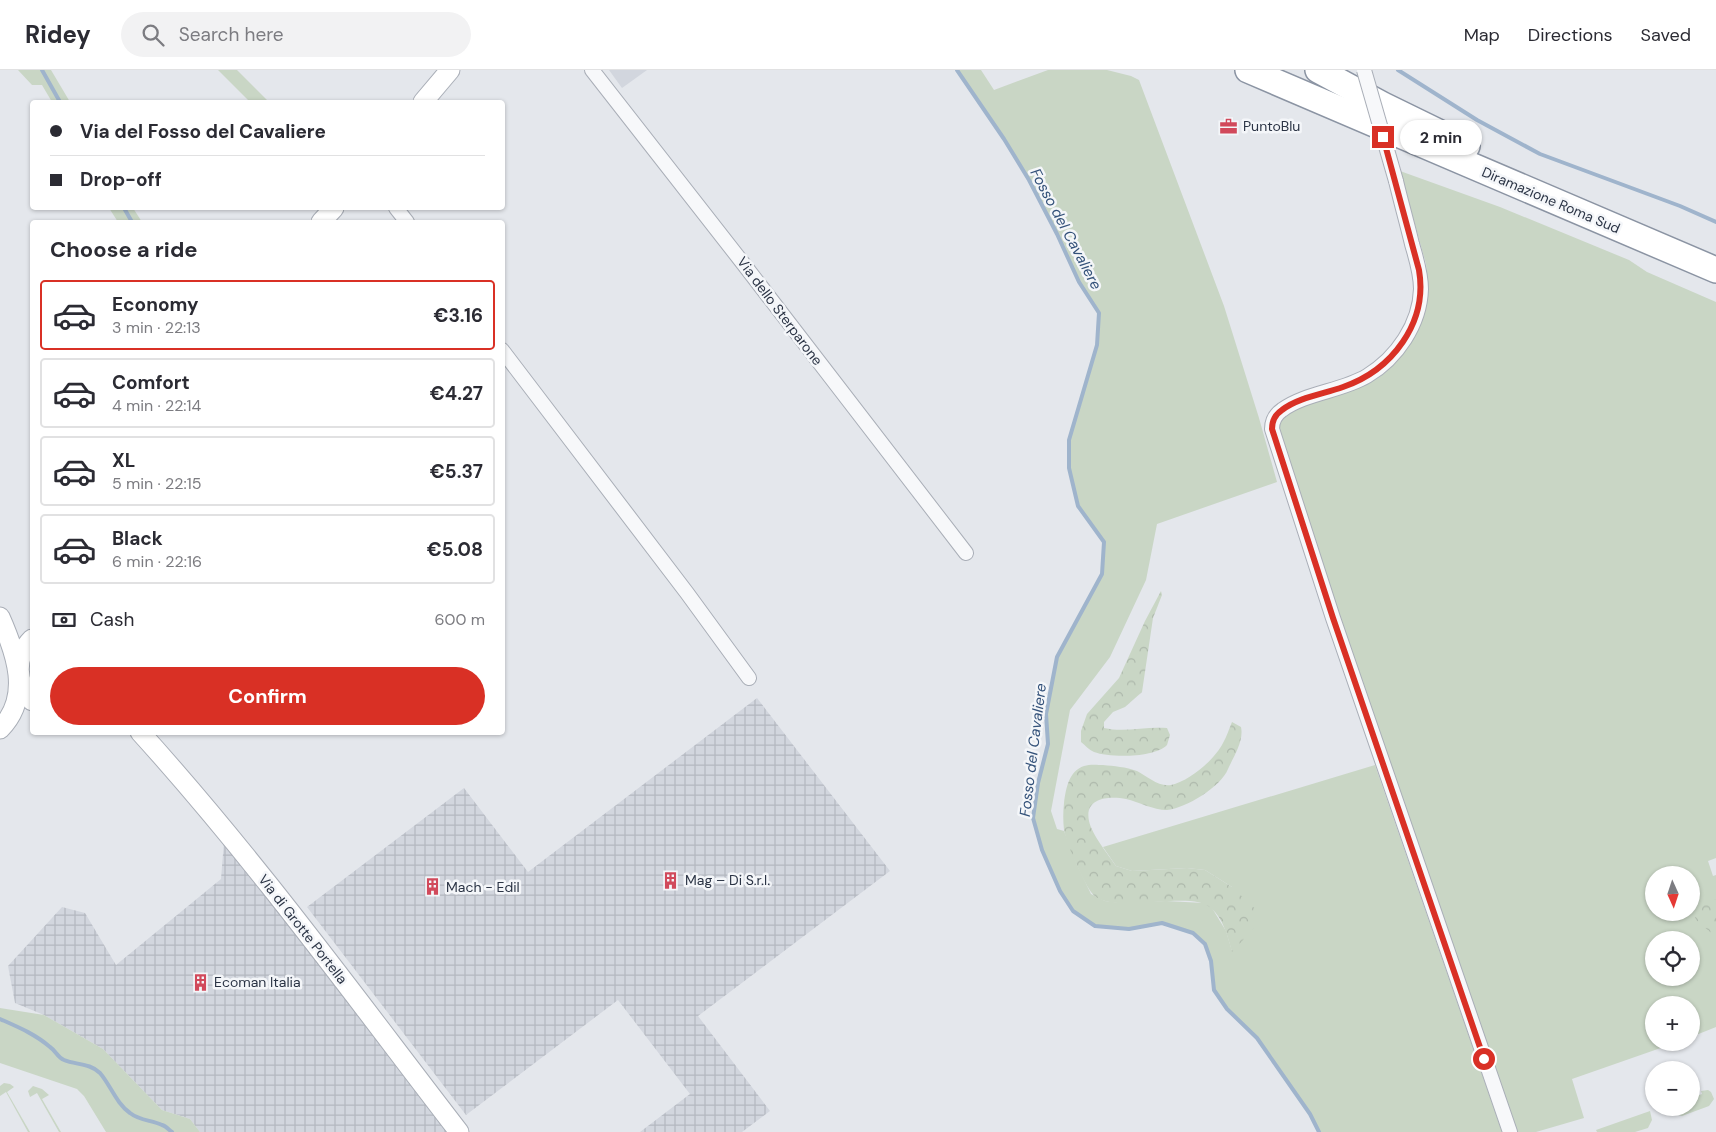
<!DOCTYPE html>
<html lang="en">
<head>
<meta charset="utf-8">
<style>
  body { margin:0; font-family:"DM Sans",sans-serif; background:#f2f2f3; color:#2b2b33; height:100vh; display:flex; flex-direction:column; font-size:19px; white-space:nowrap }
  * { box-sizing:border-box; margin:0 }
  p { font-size:16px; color:#7c7c81 }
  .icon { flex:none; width:28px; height:28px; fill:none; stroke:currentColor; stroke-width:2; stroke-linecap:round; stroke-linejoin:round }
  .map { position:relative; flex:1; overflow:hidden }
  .side { position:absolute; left:30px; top:150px; width:475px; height:515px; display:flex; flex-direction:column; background:#fff; border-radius:5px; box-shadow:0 1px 4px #0004 }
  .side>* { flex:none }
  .top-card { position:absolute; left:30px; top:30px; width:475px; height:110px; border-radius:5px; box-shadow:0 1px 4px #0004; display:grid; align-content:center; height:110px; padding:0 20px; background:#fff }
  .needle { width:32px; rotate:177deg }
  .buttons { position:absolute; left:1645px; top:796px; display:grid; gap:10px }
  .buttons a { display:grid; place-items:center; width:55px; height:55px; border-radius:50%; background:#fff; box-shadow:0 1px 4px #0004; font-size:25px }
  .end { position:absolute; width:22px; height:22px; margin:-11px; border:6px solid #d93025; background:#fff; box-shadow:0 0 0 2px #fff }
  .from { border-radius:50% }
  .bubble { position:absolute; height:35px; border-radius:18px; background:#fff; box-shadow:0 1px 4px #0004; font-size:16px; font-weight:700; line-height:35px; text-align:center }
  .top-card b { display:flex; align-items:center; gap:18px; height:48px; font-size:19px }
  .top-card b+b { border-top:1px solid #e1e1e2 }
  .top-card i { width:12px; height:12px; background:#2b2b33 }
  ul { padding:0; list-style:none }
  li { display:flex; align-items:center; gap:15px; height:70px; margin:0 10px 8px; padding:0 10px; border:2px solid #e1e1e2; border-radius:5px }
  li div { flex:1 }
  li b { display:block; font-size:19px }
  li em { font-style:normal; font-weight:700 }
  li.active { border-color:#d93025 }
  li>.icon { width:45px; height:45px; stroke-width:1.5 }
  h2 { padding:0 20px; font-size:22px; line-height:60px }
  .pay { display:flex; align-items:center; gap:12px; height:55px; padding:0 20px; font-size:19px }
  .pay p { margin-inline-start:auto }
  .button { display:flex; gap:10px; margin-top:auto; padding:10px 20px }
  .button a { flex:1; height:58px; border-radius:30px; background:#d93025; color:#fff; font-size:20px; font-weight:700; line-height:58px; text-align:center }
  header { display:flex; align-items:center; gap:30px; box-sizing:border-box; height:70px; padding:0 25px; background:#fff; border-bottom:1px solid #e1e1e2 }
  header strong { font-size:24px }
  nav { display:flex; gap:28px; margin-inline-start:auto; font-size:18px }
  .search { width:350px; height:45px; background:#f2f2f3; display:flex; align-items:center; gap:12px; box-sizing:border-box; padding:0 18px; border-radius:28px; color:#7c7c81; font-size:19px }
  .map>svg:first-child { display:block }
</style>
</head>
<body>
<header>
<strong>Ridey</strong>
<div class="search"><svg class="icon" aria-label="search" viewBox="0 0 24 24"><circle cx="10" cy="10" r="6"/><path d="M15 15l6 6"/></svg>Search here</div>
<nav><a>Map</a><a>Directions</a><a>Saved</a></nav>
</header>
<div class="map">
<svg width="1716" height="1062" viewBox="0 0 1716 1062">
  <defs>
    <pattern id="industrial-grid" width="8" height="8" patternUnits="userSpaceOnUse" patternTransform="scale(1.25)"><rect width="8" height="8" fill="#d2d6de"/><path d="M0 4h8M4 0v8" fill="none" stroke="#b4b8c0"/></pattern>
    <pattern id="forest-crowns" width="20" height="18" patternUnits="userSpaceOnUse" patternTransform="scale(1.25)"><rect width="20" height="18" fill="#c9d6c5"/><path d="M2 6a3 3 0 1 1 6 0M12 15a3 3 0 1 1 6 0" fill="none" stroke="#adb8ab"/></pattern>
  </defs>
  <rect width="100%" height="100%" fill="#e4e7ec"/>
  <polygon fill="#d2d6de" points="609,0 647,0 622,18"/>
  <g fill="url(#industrial-grid)">
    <polygon points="757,628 890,801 698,946 770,1041 742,1062 640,1062 690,1024 618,930 466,1045 307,837 464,718 528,802"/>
    <polygon points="224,771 448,1062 200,1062 190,1049 162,1040 103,979 44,945 15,933 8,896 62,837 85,843 116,895 221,809"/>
  </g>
  <g fill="#c9d6c5" fill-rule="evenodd">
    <polygon points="18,0 51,0 70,32 52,32 42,15 32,15"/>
    <polygon points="218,0 237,0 269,32 250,32"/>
    <polygon points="957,0 981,0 994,20 1048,0 1107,0 1131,6 1139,10 1224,236 1259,348 1277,412 1157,454 1146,510 1110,587 1070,640 1051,741 1057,759 1064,761 1077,795 1091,824 1105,831 1121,833 1166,831 1204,833 1212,838 1226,861 1232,881 1232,817 1205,800 1187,798 1132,801 1116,796 1103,777 1375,695 1502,1062 1319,1062 1310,1044 1257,968 1227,939 1214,920 1211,891 1205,875 1193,863 1162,853 1129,859 1095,856 1073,841 1060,821 1042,780 1033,748 1038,713 1048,675 1046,644 1057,587 1102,504 1104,472 1078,436 1069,398 1069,370 1097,275 1099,243 1079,212 1057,164 1032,117 1004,68"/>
    <path d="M1400,101L1500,137L1629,190L1647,202L1716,232V788L1708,791L1713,806L1716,805V957L1691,967V935H1654V972L1675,973L1572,1009L1584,1048L1536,1062H1515L1308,455L1279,361C1279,357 1279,354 1281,350C1293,332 1359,322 1381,306C1416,280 1431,236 1426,194ZM1654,805H1691V842H1654ZM1654,870H1691V908H1654Z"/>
    <polygon points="109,138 133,138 142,152 118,152"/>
    <polygon points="0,938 44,945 103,979 162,1040 190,1049 200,1062 106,1062 84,1026 77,1019 0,993"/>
    <polygon points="4,1013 10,1014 14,1017 7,1022 30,1062 28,1062 6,1022 0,1026 0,1016"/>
    <polygon points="33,1016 42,1019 49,1025 42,1029 61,1062 59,1062 37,1023 30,1027 28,1021"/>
    <polygon points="1708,1020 1711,1022 1714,1029 1709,1036 1682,1046 1675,1044 1671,1038 1691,1038 1691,1028 1702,1024 1701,1021"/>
    <polygon points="1650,1041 1652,1050 1648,1058 1635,1062 1597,1062 1596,1060"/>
  </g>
  <g fill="url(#forest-crowns)">
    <path d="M1161,521L1162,525L1153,548L1142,622L1125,637L1113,642L1104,652V658C1125,663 1146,656 1167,658L1170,665L1167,675C1154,688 1110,688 1094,682C1089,680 1085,675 1081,672V661L1087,644L1119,608L1145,551Z"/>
    <path d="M1232,652L1241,657C1244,671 1234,686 1228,699C1221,717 1186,738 1167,740C1153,740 1139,732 1126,729C1110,726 1084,727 1089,751C1092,765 1108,784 1116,796L1132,801L1187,798L1205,800L1232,817L1264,847L1232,882C1228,867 1223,848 1211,838C1190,818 1108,848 1091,822C1082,809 1067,775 1064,760C1063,751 1063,742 1064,733C1066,718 1069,701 1084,696C1090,694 1098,695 1103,695C1114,696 1126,697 1137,701C1147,706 1158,717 1171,715C1190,711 1215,689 1223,673C1227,666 1229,659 1232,652Z"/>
    <path d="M1716,829V867L1696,850L1693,842C1699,833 1705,831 1716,829Z"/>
  </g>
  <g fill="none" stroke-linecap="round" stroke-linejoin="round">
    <g stroke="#9fb4cc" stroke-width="4">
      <polyline points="42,0 60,32"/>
      <polyline points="957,0 1004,69 1029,110 1057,164 1079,212 1099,243 1097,275 1069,370 1069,398 1078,436 1104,472 1102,504 1057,587 1046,644 1048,674 1038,713 1033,748 1042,780 1060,821 1073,841 1095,856 1129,859 1162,853 1193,863 1205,874 1211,891 1214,920 1227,939 1257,968 1310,1044 1319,1062"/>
      <polyline points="1398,0 1477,50 1540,84 1680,136 1716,152"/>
      <polyline points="124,138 132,152"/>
      <path d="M0,949C18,957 35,964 50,977C56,981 57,987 64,990C76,995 90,993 100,1003C111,1016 116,1033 130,1043C140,1051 152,1050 162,1055C166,1056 169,1060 172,1062"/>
    </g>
    <defs>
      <g id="street">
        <polyline points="592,0 742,192 966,483"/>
        <path d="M1396,111C1401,132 1407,153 1412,174C1416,188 1421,203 1421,219C1420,254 1397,288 1367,306C1342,321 1305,323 1282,340C1276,344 1272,351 1272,359L1333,548L1510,1062"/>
        <polyline points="396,138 407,152"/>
        <polyline points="502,280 687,523 749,608"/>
      </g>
      <g id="secondary">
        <polyline points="423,32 450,0"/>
        <polyline points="321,152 334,138"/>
        <path d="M0,547C16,583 32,627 0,659"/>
        <path d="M32,569C14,587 16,612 32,631"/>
        <path d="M140,662C255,789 355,927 459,1062"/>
      </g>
      <g id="highway">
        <polyline points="1248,0 1716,200"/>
        <polyline points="1318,0 1383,35 1467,76"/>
      </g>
    </defs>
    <use href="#street" stroke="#a9aeb7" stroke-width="16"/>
    <use href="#secondary" stroke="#a9aeb7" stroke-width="21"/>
    <use href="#highway" stroke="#8b94a3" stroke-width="28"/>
    <use href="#street" stroke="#f7f8fa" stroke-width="14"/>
    <use href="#secondary" stroke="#fff" stroke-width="19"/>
    <use href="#highway" stroke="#fff" stroke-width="25"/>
    <defs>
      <polyline id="street-bridge" points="1364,0 1396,111"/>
    </defs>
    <use href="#street-bridge" stroke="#a9aeb7" stroke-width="16" stroke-linecap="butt"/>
    <use href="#street-bridge" stroke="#f7f8fa" stroke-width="14"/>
  </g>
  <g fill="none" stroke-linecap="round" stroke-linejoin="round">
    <path stroke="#d93025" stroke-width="6" d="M1383,67L1419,200C1428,253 1392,300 1343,317C1324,324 1299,327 1282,340C1276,344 1272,351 1272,359L1333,548L1484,989"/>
  </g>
  <defs>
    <symbol id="office-bare" viewBox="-9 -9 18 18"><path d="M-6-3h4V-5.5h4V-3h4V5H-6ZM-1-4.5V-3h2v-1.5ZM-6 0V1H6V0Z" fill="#d1495b" stroke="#f4f6f9" stroke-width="2.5" paint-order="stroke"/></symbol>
    <symbol id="building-bare" viewBox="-9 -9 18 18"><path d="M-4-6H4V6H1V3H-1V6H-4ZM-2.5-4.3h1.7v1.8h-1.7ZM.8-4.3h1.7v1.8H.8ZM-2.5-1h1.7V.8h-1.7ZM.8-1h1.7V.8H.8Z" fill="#d1495b" stroke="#f4f6f9" stroke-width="2.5" paint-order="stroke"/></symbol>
  </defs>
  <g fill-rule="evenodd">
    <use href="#office-bare" x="1216" y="44" width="25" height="25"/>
    <use href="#building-bare" x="658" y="798" width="25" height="25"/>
    <use href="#building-bare" x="420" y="804" width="25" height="25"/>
    <use href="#building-bare" x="188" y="900" width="25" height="25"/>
  </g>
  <g text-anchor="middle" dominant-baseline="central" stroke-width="5" stroke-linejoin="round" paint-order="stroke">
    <g font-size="14" fill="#2b3445" stroke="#f4f6f9" text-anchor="start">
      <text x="1243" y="56">PuntoBlu</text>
      <text x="685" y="810">Mag – Di S.r.l.</text>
      <text x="446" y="817">Mach - Edil</text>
      <text x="214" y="912">Ecoman Italia</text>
    </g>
    <g font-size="14" fill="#2b3445" stroke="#f4f6f9">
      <text transform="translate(1551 130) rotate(23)">Diramazione Roma Sud</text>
      <text transform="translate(780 241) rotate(53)">Via dello Sterparone</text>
      <text transform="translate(303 859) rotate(52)">Via di Grotte Portella</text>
    </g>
    <g font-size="15" font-style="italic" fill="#34527a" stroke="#f4f6f9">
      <text transform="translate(1066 159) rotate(62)">Fosso del Cavaliere</text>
      <text transform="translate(1033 680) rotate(-83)">Fosso del Cavaliere</text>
    </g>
  </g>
</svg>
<div class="buttons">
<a><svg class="needle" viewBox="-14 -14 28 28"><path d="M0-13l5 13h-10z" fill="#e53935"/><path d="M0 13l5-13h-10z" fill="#7c7c81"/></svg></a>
<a><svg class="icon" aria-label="locate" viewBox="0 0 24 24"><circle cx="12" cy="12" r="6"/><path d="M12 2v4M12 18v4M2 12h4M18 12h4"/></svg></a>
<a>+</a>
<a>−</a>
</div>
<i class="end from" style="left:1484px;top:989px"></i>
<i class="end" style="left:1383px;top:67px"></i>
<div class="bubble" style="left:1400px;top:50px;width:82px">2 min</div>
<div class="top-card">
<b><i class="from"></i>Via del Fosso del Cavaliere</b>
<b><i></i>Drop-off</b>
</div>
<section class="side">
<h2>Choose a ride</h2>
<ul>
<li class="active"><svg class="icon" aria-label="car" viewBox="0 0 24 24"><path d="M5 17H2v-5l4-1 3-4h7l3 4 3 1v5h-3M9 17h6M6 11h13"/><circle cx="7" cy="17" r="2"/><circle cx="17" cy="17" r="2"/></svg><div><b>Economy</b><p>3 min · 22:13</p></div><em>€3.16</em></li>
<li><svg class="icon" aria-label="car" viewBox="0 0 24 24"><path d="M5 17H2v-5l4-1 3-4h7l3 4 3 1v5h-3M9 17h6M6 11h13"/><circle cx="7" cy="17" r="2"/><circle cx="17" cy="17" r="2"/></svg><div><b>Comfort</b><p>4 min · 22:14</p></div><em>€4.27</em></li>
<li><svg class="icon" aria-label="car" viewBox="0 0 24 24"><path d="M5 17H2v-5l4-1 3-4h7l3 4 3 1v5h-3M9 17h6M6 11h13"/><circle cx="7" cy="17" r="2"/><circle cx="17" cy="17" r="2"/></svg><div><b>XL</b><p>5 min · 22:15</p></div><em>€5.37</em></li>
<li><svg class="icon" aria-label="car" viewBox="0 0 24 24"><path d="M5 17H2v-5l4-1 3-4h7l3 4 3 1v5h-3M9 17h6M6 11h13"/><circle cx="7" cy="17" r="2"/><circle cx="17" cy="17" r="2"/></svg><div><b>Black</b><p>6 min · 22:16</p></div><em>€5.08</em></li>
</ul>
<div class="pay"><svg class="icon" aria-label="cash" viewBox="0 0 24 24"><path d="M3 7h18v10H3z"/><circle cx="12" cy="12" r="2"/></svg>Cash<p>600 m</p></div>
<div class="button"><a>Confirm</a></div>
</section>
</div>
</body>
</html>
